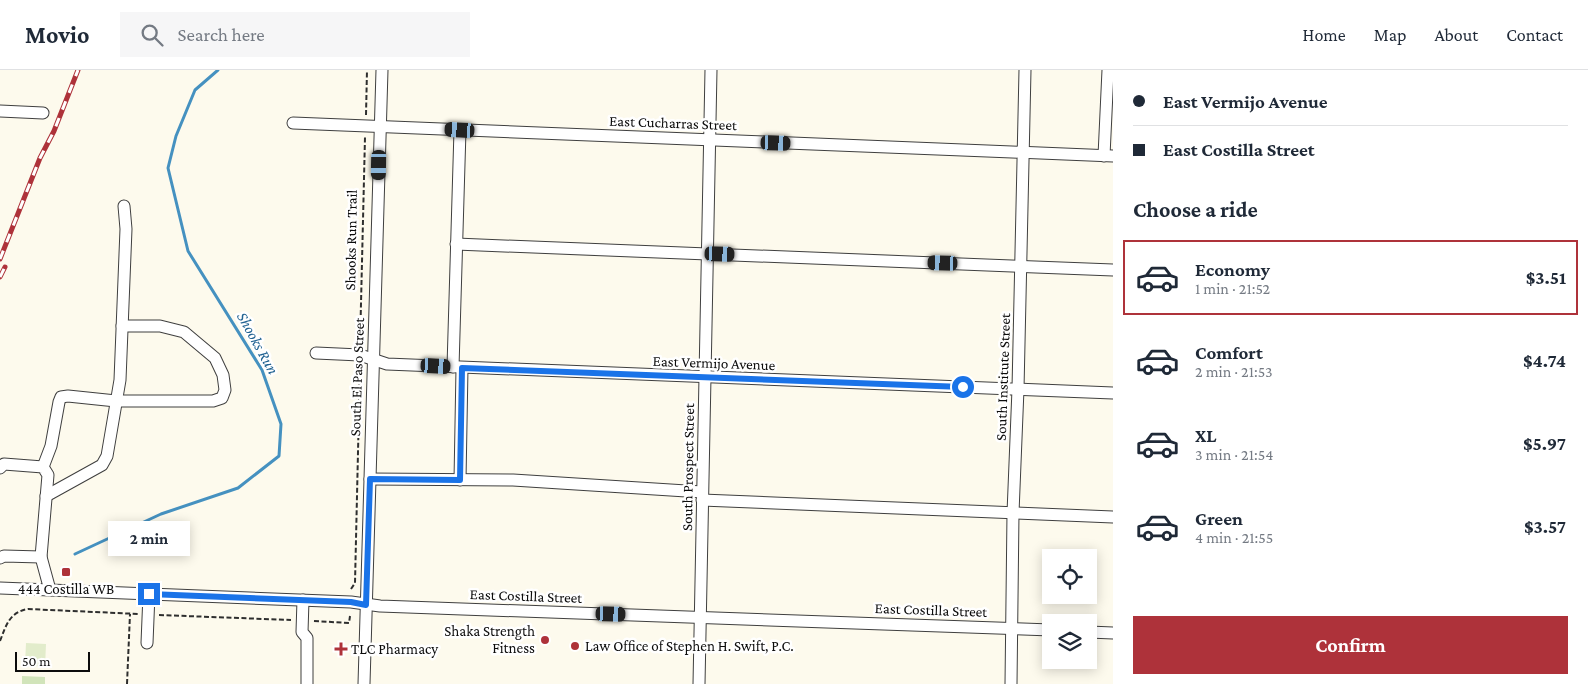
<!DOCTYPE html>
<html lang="en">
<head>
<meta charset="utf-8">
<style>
  body { margin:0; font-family:"Crimson Pro",serif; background:#f6f6f7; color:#1f2937; height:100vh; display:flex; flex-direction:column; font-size:19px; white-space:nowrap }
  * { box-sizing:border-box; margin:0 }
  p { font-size:16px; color:#747a83 }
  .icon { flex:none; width:28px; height:28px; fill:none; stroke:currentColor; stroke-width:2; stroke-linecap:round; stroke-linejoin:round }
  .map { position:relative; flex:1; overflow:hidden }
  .details { display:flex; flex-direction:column; background:#fff; width:475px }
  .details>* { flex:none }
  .guide { display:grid; align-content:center; height:110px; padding:0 20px; background:#fff }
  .tools { position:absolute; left:1042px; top:479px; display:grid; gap:10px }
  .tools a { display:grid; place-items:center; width:55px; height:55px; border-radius:0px; background:#fff; box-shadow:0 2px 12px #0003; font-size:25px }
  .scale { position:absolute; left:15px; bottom:12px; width:75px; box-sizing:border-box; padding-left:5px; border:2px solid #0c0c0c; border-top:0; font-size:14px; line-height:18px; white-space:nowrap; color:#0c0c0c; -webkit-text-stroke:4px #fff; paint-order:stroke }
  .end { position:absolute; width:22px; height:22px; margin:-11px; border:6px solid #1a73e8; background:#fff; box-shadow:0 0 0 2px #fff }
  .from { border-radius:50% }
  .bubble { position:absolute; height:35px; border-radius:0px; background:#fff; box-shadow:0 2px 12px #0003; font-size:16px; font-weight:700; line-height:35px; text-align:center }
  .car { position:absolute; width:15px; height:30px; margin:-15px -8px; border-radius:6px; box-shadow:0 0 4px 1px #0007; background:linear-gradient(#222 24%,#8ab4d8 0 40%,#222 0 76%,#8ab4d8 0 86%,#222 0) }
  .guide b { display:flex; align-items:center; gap:18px; height:48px; font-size:19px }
  .guide b+b { border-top:1px solid #e0e1e3 }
  .guide i { width:12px; height:12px; background:#1f2937 }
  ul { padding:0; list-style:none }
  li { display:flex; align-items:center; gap:15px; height:75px; margin:0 10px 8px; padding:0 10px; border:2px solid transparent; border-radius:0px }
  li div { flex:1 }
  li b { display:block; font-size:19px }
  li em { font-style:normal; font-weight:700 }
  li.current { border-color:#ae323a }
  li>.icon { width:45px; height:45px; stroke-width:1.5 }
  h2 { padding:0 20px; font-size:22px; line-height:60px }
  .button { display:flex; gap:10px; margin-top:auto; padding:10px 20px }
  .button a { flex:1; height:58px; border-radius:0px; background:#ae323a; color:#fff; font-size:20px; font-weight:700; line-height:58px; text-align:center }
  header { display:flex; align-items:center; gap:30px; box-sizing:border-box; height:70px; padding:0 25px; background:#fff; border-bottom:1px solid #e0e1e3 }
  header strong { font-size:24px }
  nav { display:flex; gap:28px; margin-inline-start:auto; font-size:18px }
  .search { width:350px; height:45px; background:#f6f6f7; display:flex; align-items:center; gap:12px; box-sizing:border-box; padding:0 18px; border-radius:0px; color:#747a83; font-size:19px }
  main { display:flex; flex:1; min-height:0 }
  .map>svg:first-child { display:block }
</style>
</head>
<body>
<header>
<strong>Movio</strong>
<div class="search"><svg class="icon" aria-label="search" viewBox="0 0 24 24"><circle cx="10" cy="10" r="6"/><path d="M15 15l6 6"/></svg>Search here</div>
<nav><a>Home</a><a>Map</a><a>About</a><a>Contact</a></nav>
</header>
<main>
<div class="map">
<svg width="1113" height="614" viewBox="0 0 1113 614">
  <rect width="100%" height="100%" fill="#fdfaed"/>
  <polygon fill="#d1e4ba" points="22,606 45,607 45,614 22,614"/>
  <polygon fill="#e2eccb" points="26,573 46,574 45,597 25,595"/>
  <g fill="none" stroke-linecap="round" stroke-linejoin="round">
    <polyline stroke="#4591c0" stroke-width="3" points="75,484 161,444 238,418 279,386 281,354 262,300 188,181 168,98 176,66 195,20 218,0"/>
    <defs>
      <g id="minor">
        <polyline points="0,41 43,43"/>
        <polyline points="293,53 1113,86"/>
        <polyline points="1104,86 1108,0"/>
        <polyline points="456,174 1113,200"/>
        <polyline points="316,283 360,285 387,294 1113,323"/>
        <polyline points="453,297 460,60"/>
        <polyline points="43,397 51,376 59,332 61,327 68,326 116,331 213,331 222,328 225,320 223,305 215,288 184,262 160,256 122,256"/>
        <polyline points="0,398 4,394 43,397 48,405 41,487 50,520"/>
        <polyline points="370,409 513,410 702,422"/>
        <polyline points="460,410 462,298"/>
        <polyline points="46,426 102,395 107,386 120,310 126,159 124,136"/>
        <polyline points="702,430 1113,447"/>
        <polyline points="0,488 4,486 41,487"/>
        <polyline points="0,518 351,532 380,536 1051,560"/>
        <polyline points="303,530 302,562 307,568 307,614"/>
        <polyline points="1089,562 1113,563"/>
        <polyline points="147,573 149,524"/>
        <polyline points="364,614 382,0"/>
        <polyline points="699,614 711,0"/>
        <polyline points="1011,614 1013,443 1018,319 1025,0"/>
      </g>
    </defs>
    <use href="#minor" stroke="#3f3f3f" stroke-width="13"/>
    <g stroke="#2e2e2e" stroke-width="2" stroke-dasharray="5 2.5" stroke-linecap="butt">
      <polyline points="366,45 367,0"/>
      <polyline points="360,275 365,67"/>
      <polyline points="351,519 355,513 360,295"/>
      <polyline points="159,545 291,550"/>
      <polyline points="314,551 349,553 350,546"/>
      <path d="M0,571C6,556 9,542 28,539L139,544"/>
      <polyline points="127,614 130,544"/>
    </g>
    <use href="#minor" stroke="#fff" stroke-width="11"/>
    <defs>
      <g id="rail">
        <polyline points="0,189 40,88 54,61 78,0"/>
        <polyline points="0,207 5,197"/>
      </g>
    </defs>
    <use href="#rail" stroke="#ae323a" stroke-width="5"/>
    <use href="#rail" stroke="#fff" stroke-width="3" stroke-dasharray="9" stroke-linecap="butt"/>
  </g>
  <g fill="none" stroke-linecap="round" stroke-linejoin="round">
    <polyline stroke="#1a73e8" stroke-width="6" points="149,524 351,532 366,535 370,409 460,410 462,298 963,317"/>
  </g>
  <g fill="#ae323a" stroke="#fff" stroke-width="2">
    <rect x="61" y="497" width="10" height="10" rx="2.5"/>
    <circle cx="545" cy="570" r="5"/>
    <circle cx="575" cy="576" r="5"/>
    <path d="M338.5 571.5h5v5h5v5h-5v5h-5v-5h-5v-5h5z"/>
  </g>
  <g text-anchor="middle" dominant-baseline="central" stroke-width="5" stroke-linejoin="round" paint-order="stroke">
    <g font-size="15" fill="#0c0c0c" stroke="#fff">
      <text transform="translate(673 53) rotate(2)">East Cucharras Street</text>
      <text transform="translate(351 170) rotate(-89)">Shooks Run Trail</text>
      <text transform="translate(714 293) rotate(2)">East Vermijo Avenue</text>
      <text transform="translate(357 307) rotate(-88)">South El Paso Street</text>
      <text transform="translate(1003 307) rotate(-88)">South Institute Street</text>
      <text transform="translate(688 397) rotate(-89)">South Prospect Street</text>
      <text transform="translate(526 526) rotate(2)">East Costilla Street</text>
      <text transform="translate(931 540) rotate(2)">East Costilla Street</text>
    </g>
    <g font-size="15" fill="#0c0c0c" stroke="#fff" text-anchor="start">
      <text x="66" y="519" text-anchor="middle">444 Costilla WB</text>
      <text x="535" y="561" text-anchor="end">Shaka Strength<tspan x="535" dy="17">Fitness</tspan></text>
      <text x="585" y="576">Law Office of Stephen H. Swift, P.C.</text>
      <text x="351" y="579">TLC Pharmacy</text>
    </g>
    <g font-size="16" font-style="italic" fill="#226392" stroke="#fff">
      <text transform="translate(258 273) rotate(61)">Shooks Run</text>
    </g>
  </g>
</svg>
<div class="tools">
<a><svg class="icon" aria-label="locate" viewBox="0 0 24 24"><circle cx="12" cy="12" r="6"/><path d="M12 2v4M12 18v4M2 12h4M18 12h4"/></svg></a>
<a><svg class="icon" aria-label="layers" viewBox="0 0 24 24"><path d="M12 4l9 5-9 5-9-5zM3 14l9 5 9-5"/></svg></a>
</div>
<div class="scale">50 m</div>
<i class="end from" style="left:963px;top:317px"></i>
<i class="end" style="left:149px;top:524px"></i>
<div class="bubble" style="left:108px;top:451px;width:82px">2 min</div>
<i class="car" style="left:460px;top:60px;rotate:273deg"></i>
<i class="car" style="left:776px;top:73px;rotate:92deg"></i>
<i class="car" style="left:379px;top:95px;rotate:181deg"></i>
<i class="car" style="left:720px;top:184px;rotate:92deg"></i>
<i class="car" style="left:943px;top:193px;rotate:272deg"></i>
<i class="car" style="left:436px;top:296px;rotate:93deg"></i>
<i class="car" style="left:611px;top:544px;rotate:92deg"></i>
</div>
<section class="details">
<div class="guide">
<b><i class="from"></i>East Vermijo Avenue</b>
<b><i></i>East Costilla Street</b>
</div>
<h2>Choose a ride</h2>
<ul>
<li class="current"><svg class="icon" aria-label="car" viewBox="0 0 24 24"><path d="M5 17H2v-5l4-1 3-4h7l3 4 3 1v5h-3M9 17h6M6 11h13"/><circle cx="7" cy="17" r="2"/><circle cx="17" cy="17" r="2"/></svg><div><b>Economy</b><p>1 min · 21:52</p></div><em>$3.51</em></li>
<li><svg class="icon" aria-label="car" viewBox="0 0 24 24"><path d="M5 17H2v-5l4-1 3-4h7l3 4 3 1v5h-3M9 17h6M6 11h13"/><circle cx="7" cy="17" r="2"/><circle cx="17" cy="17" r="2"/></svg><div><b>Comfort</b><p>2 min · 21:53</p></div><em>$4.74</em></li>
<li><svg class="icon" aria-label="car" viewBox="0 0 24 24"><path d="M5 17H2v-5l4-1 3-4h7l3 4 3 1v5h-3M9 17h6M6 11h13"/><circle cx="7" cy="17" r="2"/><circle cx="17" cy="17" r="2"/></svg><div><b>XL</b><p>3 min · 21:54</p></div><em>$5.97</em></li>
<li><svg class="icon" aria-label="car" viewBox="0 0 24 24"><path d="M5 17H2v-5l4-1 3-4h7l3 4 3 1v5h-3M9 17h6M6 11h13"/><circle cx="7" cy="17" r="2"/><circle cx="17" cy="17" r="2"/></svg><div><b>Green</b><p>4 min · 21:55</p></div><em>$3.57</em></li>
</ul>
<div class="button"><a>Confirm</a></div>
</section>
</main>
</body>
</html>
